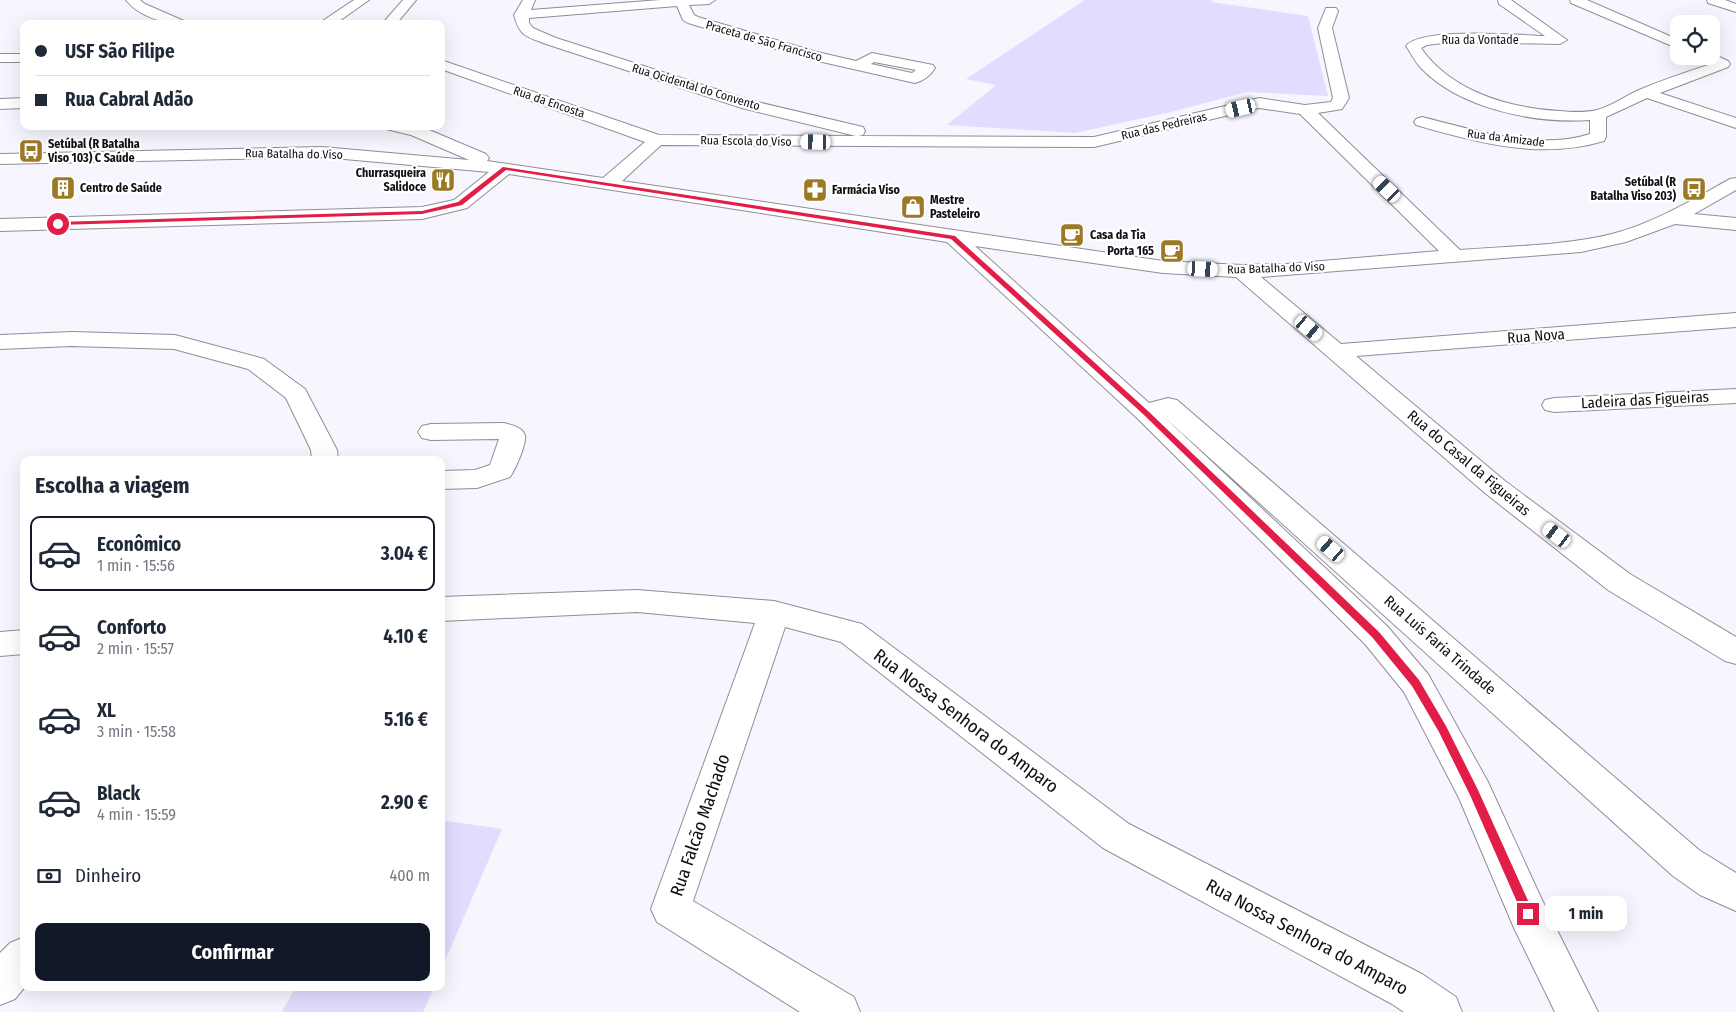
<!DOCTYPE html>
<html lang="pt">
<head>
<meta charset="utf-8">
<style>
  body { margin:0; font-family:"Fira Sans Condensed",sans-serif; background:#f6f6f7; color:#1f2937; height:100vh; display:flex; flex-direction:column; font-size:19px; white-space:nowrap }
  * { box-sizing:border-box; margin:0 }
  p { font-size:16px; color:#747a83 }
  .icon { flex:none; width:28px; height:28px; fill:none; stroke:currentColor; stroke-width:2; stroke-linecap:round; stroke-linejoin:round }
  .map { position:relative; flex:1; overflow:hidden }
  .details { position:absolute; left:20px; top:456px; width:425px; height:535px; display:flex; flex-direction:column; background:#fff; border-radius:10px; box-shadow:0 5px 20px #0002 }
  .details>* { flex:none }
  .top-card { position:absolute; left:20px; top:20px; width:425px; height:110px; border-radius:10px; box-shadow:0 5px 20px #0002; display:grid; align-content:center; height:110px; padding:0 15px; background:#fff }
  .tools { position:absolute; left:1670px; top:15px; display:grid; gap:10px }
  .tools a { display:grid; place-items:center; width:50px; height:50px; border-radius:10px; background:#fff; box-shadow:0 5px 20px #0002; font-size:25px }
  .end { position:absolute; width:22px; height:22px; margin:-11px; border:6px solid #e11d48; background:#fff; box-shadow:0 0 0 2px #fff }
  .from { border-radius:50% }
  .bubble { position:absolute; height:35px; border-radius:10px; background:#fff; box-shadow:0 5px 20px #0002; font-size:16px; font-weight:700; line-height:35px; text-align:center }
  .car { position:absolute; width:15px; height:30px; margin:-15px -8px; border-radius:6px; box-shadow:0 0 4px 1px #0007; background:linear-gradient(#fff 24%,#345 0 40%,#fff 0 76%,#345 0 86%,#fff 0) }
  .top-card b { display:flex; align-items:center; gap:18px; height:48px; font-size:19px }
  .top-card b+b { border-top:1px solid #e0e1e3 }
  .top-card i { width:12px; height:12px; background:#1f2937 }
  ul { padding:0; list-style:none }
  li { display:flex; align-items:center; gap:15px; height:75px; margin:0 10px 8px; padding:0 5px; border:2px solid transparent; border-radius:10px }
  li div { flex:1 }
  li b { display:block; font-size:19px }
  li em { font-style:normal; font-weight:700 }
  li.on { border-color:#111827 }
  li>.icon { width:45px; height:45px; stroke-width:1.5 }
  h2 { padding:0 15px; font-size:22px; line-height:60px }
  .pay { display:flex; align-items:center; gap:12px; height:55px; padding:0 15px; font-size:19px }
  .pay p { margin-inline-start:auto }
  .button { display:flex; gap:10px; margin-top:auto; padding:10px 15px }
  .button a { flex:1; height:58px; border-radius:10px; background:#111827; color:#fff; font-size:20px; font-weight:700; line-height:58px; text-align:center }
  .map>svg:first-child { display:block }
</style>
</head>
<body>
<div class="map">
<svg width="1736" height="1012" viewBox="0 0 1736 1012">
  <rect width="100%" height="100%" fill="#f7f6fe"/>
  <g fill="#e4dcfe">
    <polygon points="1085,0 1212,0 1211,2 1308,16 1328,96 1247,92 1171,112 1075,133 947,125 996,85 966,79"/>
    <polygon points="441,820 502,829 441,970"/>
    <polygon points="295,988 434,988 423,1012 282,1012"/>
  </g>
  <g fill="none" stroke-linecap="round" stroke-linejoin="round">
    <defs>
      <g id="minor">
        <path d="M126,0H140L145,4L184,21L186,24C165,24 139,17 126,0Z"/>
        <polygon points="354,0 369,0 335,24 318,24"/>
        <polygon points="403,0 416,0 396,24 382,24"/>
        <path d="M523,0H535L531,10L660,0H715L709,4L689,5L694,15L698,17L817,52L856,61L872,53L933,65L935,68C931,75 923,81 915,83L809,59L688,23L683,20L677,6L529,18V23L533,28L556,38L753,101L863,127L865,131L863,135L858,136L1094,137L1259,98L1305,105L1331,102L1333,98L1318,28L1326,8H1336L1338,11L1332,28L1349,98L1342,109L1318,113L1460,250C1510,246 1563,246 1612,234C1654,223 1692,200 1730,179L1736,178V190L1694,214L1736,218V230L1675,224L1626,242L1581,252L1261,277L1341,344L1736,313V327L1356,356L1505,481L1630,574L1736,637V664L1725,661L1608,590L1485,493L1236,277L1163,273L975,246L1149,403L1168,398L1177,400L1699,850L1736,873V911L1700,895L1673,876L1162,415L1387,626L1428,674L1488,782L1542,900L1598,1012H1555L1514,928L1459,798L1404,692L1365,644L1136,417L947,242L509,174L467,208L422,219L0,231V219L422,207L454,200L489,172L322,157L0,164V154L322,147L469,160L411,135L386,129L384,126L422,127L486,154L489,158L487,161L603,178L645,142L441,69V60L659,135L856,136L742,108L546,44C526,36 520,37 514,15ZM874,62L916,70L912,73L871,64ZM1259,108L1300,114L1439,251L1286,264L1242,265L1163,261L622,181L661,145L1094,147Z"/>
        <path d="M1498,0H1511L1567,40L1560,44L1451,42L1427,45L1421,48C1451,91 1508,108 1559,111C1571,112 1585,113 1597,110C1612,106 1625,96 1639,90C1662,80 1687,72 1711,64L1699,56H1711V53L1728,61L1730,64L1728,67L1660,93L1736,118V128L1647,98L1606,117V137L1604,141C1541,160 1478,143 1416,125L1414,122L1416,119L1422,117C1475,130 1536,151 1590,134V120C1536,124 1460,109 1421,68C1415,62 1411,53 1406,46C1420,27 1519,35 1545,36L1499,4Z"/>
        <polygon points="1570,0 1587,0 1679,40 1679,49 1571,3"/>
        <polygon points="1707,0 1725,0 1736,4 1736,12 1708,3"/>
        <rect x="0" y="54" width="24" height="8"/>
        <polygon points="24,98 24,108 0,109 0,99"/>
        <polygon points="72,332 175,335 264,359 305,389 337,450 338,460 312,460 311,450 286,398 248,369 174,349 72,346 0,349 0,335"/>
        <polygon points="1736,389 1736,403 1554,412 1545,410 1542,405 1545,400 1554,398"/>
        <path d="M504,423C511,425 522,427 525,435C527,443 515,470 510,477L477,488L441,489V471L475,470L490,465L499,439L431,440L422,438L418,432L422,426L431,424Z"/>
        <polygon points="637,590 774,601 862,624 1129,824 1422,974 1456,997 1462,1012 1404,1012 1392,1004 1103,848 841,642 785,627 693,901 854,997 860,1012 800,1012 657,922 651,909 755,623 637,612 441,621 441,597"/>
        <polygon points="24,630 24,654 0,656 0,632"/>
        <polygon points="24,937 24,988 15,999 0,1005 0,953 10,943"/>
      </g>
    </defs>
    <use href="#minor" stroke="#8f8d96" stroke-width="2"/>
    <use href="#minor" fill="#fff" fill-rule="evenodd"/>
  </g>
  <polygon fill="#e11d48" points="503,167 955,236 1148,411 1379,632 1419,680 1446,726 1478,790 1534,914 1532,918 1528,920 1524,918 1470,795 1439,732 1412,686 1372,637 1143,414 951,239 506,170 462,205 422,214 58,225 55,224 58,222 422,211 458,202"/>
  <defs>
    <symbol id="bus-square" viewBox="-11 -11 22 22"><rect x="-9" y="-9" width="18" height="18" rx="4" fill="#9c7924" stroke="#fff"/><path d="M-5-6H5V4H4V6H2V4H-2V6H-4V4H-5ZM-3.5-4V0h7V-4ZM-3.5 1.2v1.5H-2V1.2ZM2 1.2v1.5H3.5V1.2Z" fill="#fff"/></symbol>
    <symbol id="restaurant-square" viewBox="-11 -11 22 22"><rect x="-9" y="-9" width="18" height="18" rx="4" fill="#9c7924" stroke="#fff"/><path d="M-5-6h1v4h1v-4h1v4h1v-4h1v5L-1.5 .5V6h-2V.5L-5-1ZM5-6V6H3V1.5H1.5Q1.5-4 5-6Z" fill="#fff"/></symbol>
    <symbol id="building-square" viewBox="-11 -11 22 22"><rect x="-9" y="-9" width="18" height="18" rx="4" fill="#9c7924" stroke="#fff"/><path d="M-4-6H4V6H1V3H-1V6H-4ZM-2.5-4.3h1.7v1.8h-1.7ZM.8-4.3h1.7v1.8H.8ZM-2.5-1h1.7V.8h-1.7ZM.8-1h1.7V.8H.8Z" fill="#fff"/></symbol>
    <symbol id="pharmacy-square" viewBox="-11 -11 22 22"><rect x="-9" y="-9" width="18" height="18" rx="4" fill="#9c7924" stroke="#fff"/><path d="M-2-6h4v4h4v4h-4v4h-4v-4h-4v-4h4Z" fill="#fff"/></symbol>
    <symbol id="shop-square" viewBox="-11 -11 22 22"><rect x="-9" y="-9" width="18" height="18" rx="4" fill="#9c7924" stroke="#fff"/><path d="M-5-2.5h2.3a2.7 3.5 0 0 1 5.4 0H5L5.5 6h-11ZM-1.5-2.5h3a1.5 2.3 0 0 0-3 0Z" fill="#fff"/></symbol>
    <symbol id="cafe-square" viewBox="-11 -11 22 22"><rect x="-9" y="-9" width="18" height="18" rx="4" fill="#9c7924" stroke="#fff"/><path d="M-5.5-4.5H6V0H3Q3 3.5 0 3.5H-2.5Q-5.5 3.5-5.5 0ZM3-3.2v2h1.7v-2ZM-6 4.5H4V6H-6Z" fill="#fff"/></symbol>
  </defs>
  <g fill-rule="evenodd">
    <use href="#bus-square" x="17" y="137" width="28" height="28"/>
    <use href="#restaurant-square" x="429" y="166" width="28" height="28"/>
    <use href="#building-square" x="49" y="174" width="28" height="28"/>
    <use href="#bus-square" x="1680" y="175" width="28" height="28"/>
    <use href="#pharmacy-square" x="801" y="176" width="28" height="28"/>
    <use href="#shop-square" x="899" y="193" width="28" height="28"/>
    <use href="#cafe-square" x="1058" y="221" width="28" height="28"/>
    <use href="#cafe-square" x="1158" y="237" width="28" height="28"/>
  </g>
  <g text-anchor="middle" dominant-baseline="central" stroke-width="4.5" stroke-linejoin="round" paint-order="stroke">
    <g font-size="12" fill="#100f13" stroke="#fff">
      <text x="1480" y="40">Rua da Vontade</text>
      <text transform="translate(764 41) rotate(16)">Praceta de São Francisco</text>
      <text transform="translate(696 87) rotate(17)">Rua Ocidental do Convento</text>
      <text transform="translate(549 102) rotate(19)">Rua da Encosta</text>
      <text transform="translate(1164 126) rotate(-13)">Rua das Pedreiras</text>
      <text transform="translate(1506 138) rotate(7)">Rua da Amizade</text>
      <text transform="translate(746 141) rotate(1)">Rua Escola do Viso</text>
      <text transform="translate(294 154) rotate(1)">Rua Batalha do Viso</text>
      <text transform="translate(1276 268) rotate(-2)">Rua Batalha do Viso</text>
    </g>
    <g font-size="12" font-weight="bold" fill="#100f13" stroke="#fff" text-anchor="start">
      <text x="48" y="144">Setúbal (R Batalha<tspan x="48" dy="14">Viso 103) C Saúde</tspan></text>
      <text x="426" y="173" text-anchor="end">Churrasqueira<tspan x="426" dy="14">Salidoce</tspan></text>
      <text x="1676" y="182" text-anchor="end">Setúbal (R<tspan x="1676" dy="14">Batalha Viso 203)</tspan></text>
      <text x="80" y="188">Centro de Saúde</text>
      <text x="832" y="190">Farmácia Viso</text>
      <text x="930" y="200">Mestre<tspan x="930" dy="14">Pasteleiro</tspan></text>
      <text x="1090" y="235">Casa da Tia</text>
      <text x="1154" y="251" text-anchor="end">Porta 165</text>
    </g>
    <g font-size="15" fill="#100f13" stroke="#fff">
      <text transform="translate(1536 336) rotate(-4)">Rua Nova</text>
      <text transform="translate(1645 400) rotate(-3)">Ladeira das Figueiras</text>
      <text transform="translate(1469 463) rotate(40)">Rua do Casal da Figueiras</text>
      <text transform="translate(1440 645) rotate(41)">Rua Luís Faria Trindade</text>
    </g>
    <g font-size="18" fill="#100f13" stroke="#fff">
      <text transform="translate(966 721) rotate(37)">Rua Nossa Senhora do Amparo</text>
      <text transform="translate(700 825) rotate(-71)">Rua Falcão Machado</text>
      <text transform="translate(1307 937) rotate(28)">Rua Nossa Senhora do Amparo</text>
    </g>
  </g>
</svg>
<div class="tools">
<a><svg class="icon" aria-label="locate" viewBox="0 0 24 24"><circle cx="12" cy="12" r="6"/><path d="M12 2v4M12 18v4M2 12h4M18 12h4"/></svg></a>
</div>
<i class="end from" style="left:58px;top:224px"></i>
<i class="end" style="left:1528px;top:914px"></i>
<div class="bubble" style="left:1545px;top:896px;width:82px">1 min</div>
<i class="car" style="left:1241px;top:108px;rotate:257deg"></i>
<i class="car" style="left:816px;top:142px;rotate:271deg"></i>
<i class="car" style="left:1387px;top:189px;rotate:314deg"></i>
<i class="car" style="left:1203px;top:269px;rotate:93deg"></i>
<i class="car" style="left:1309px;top:328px;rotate:130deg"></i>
<i class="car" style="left:1557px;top:535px;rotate:307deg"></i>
<i class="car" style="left:1331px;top:549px;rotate:311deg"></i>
<div class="top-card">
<b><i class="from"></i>USF São Filipe</b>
<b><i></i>Rua Cabral Adão</b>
</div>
<section class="details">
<h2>Escolha a viagem</h2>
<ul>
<li class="on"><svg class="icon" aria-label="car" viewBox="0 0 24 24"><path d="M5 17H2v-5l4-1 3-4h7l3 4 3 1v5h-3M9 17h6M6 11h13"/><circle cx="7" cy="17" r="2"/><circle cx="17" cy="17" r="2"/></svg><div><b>Econômico</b><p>1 min · 15:56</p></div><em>3.04 €</em></li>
<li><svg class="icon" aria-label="car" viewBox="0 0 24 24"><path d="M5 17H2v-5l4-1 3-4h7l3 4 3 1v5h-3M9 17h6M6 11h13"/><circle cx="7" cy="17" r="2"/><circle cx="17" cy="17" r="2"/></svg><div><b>Conforto</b><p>2 min · 15:57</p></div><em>4.10 €</em></li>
<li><svg class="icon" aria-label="car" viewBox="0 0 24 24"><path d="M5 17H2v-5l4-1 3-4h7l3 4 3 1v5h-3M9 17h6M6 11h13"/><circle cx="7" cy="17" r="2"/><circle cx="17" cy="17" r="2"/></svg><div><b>XL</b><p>3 min · 15:58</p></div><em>5.16 €</em></li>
<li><svg class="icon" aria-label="car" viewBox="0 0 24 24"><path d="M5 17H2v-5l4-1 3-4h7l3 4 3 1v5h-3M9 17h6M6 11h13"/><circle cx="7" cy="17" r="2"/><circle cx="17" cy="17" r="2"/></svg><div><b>Black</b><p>4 min · 15:59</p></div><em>2.90 €</em></li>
</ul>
<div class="pay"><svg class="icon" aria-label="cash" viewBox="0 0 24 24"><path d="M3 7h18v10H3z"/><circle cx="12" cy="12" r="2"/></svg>Dinheiro<p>400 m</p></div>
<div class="button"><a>Confirmar</a></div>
</section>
</div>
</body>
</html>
